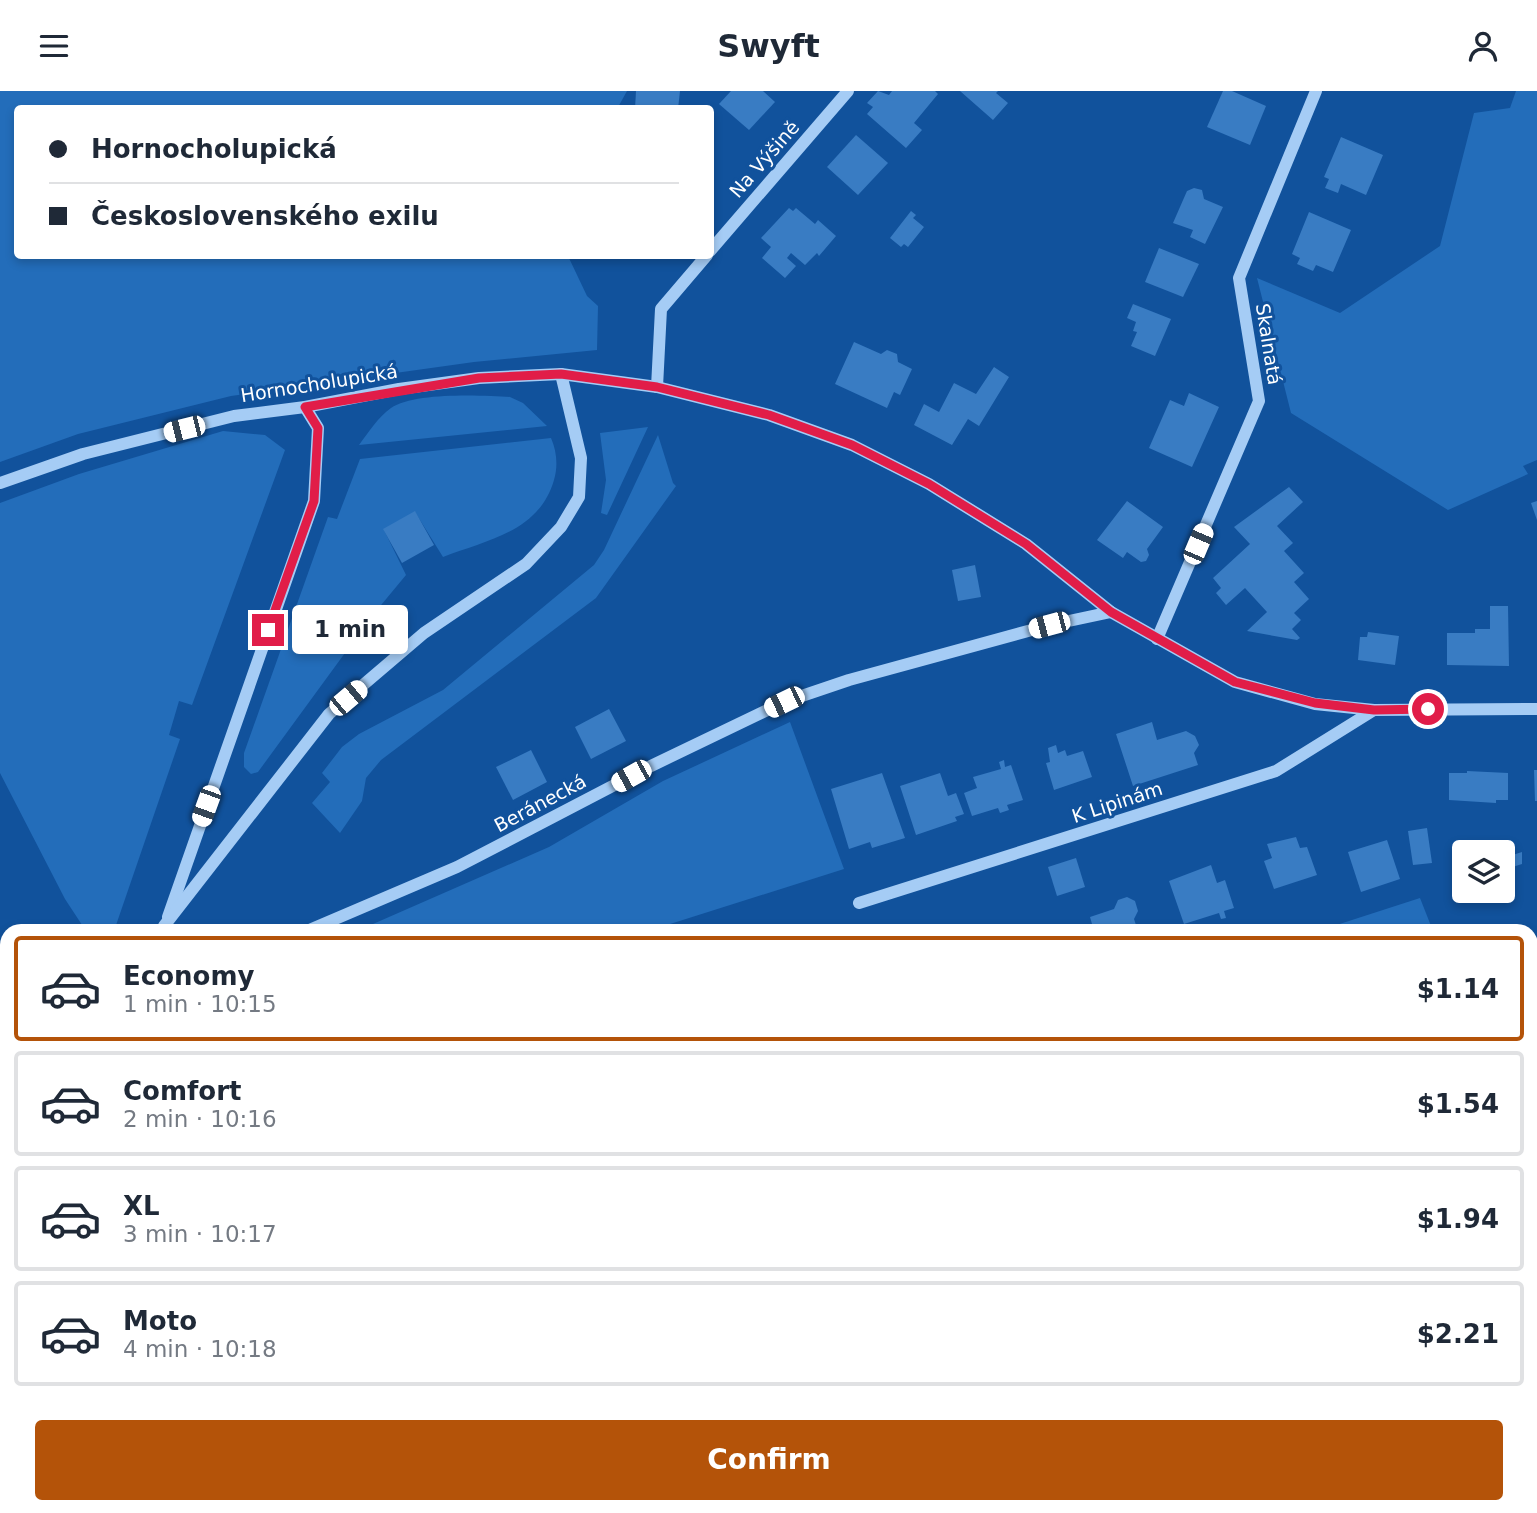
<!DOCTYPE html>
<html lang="en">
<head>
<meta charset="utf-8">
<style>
  body { margin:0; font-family:"DejaVu Sans",sans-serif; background:#f6f6f7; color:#1f2937; height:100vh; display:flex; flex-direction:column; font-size:26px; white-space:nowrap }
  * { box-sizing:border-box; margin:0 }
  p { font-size:23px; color:#747a83 }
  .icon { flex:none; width:38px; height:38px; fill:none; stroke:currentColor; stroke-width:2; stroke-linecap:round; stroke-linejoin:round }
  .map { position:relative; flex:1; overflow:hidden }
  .drawer { position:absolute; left:0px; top:833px; width:1538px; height:590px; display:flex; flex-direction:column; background:#fff; border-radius:21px 21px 0 0; box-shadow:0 4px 10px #0003 }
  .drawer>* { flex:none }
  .top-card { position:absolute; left:14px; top:14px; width:700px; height:154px; border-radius:7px; box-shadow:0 4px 10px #0003; display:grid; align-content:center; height:154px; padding:0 35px; background:#fff }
  .controls { position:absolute; left:1452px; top:749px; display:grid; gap:14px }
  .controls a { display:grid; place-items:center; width:63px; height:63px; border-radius:7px; background:#fff; box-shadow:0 4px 10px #0003; font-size:35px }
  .end { position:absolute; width:32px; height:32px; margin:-16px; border:9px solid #e11d48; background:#fff; box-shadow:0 0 0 4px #fff }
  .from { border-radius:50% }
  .bubble { position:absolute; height:49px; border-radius:7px; background:#fff; box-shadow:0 4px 10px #0003; font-size:23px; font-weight:600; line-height:49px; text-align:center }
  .car { position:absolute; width:21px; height:42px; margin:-21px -10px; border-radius:9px; box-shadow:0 0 5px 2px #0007; background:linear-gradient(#fff 24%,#345 0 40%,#fff 0 76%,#345 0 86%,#fff 0) }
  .top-card b { display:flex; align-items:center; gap:24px; height:66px; font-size:26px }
  .top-card b+b { border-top:2px solid #e0e1e3 }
  .top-card i { width:18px; height:18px; background:#1f2937 }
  ul { padding:12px 0 0; list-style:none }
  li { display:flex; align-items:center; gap:21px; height:105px; margin:0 14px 10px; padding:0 21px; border:4px solid #e0e1e3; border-radius:7px }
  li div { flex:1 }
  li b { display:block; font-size:26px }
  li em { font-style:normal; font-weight:600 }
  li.on { border-color:#b45309 }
  li>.icon { width:63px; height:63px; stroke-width:1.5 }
  .cta { display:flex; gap:14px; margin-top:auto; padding:14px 35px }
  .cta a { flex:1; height:80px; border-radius:7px; background:#b45309; color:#fff; font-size:28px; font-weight:600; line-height:80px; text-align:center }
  header { display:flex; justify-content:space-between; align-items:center; height:91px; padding:0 35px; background:#fff; font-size:32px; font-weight:600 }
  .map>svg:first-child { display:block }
</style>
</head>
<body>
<header><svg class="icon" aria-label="menu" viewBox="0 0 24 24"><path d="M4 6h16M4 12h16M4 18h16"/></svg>Swyft<svg class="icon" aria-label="person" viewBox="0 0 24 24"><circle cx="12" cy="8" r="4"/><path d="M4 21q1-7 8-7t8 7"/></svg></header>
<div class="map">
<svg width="1537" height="1422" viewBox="0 0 1537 1422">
  <rect width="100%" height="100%" fill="#11529c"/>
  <g fill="#236dba">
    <polygon points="0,0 627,0 617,18 18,18 18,164 568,165 587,205 598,215 597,259 474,271 231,305 78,343 0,371"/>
    <polygon points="1516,0 1537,0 1537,369 1523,375 1528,383 1448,419 1291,322 1257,187 1340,222 1440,155 1474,22 1510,17"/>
    <path d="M510,306L523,312L547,335L359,354C368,342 378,326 391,317C413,301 482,304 510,306Z"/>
    <polygon points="648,336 607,424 601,422 606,389 600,342"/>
    <polygon points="223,340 265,344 285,359 192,614 179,610 169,644 180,648 114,840 86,840 65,808 0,682 0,412 79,383"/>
    <polygon points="658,344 673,392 676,395 596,507 381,669 366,687 362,710 340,742 312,712 330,691 322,682 342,656 359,643 443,599 594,474 604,459"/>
    <path d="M551,347C557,361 558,375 554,389C539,441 487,449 443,466L415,421L384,439L406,484L372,525L258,681L251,683L244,676V662L328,426L337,428L360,368Z"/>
    <polygon points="790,631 844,778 648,840 357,840 549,756 663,690"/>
    <polygon points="1420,807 1433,840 1318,840"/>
    <polygon points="1537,867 1537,1422 119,1422 117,1416 1531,1416 1531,869"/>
    <polygon points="7,1222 7,1416 26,1416 27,1422 0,1422 0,1224"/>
  </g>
  <g fill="#397cc3">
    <polygon points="636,0 680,0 678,18 635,18"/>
    <polygon points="731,0 763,0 775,11 749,39 719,13"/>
    <polygon points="878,0 889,4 892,0 935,0 938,3 914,32 922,39 906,57 867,23 873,16 867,12"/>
    <polygon points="960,0 998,0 996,2 1008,12 993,29"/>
    <polygon points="1223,0 1232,0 1266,15 1250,54 1207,36"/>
    <polygon points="856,44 888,72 858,104 827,76"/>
    <polygon points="1341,46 1383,64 1366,104 1341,93 1338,102 1325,97 1329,88 1324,86"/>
    <polygon points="1194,97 1202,99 1204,108 1223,116 1205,153 1190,146 1193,139 1173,132 1187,100"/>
    <polygon points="789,117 793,120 796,117 815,133 818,129 836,145 819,165 817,162 805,174 791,162 787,167 796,175 785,187 762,167 771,156 761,147"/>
    <polygon points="911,120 916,124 913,127 924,136 908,156 904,153 901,156 890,147"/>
    <polygon points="1309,121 1351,139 1333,181 1316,174 1313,180 1297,173 1300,167 1292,163"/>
    <polygon points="1159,157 1199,173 1183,206 1145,191"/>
    <polygon points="1133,213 1171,228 1155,265 1131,255 1137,241 1133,240 1136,231 1127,227"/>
    <polygon points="854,251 881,263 887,259 897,263 898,271 912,278 900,304 894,301 887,317 835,293"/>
    <polygon points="994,276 1009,286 979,335 968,328 952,354 914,334 924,313 939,321 954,292 976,303"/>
    <polygon points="1189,302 1219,316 1192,376 1149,357 1170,309 1184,315"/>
    <polygon points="1289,396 1303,411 1277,435 1293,452 1284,460 1304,482 1294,491 1309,508 1294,522 1301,529 1292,538 1300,547 1297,549 1247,540 1267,521 1245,497 1226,514 1216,502 1221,497 1213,487 1250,453 1234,436"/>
    <polygon points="1127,410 1163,436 1147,458 1149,464 1146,470 1141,471 1127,461 1123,467 1097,449"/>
    <polygon points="1537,410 1537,429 1531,412"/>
    <polygon points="415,420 434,454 402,472 383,438"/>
    <polygon points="975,474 981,506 958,510 952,479"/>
    <polygon points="1490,515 1508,515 1509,575 1447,574 1447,542 1475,542 1475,538 1490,538"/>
    <polygon points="1368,541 1399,545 1395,574 1358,569 1360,546 1367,546"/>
    <polygon points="609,618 626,650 591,668 575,636"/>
    <polygon points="1152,631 1157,649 1186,640 1195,645 1199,654 1194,662 1198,674 1133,695 1116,643"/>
    <polygon points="1056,654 1058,662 1065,659 1067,665 1083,660 1092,686 1054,699 1046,672 1050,671 1048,657"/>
    <polygon points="531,659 547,691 513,709 496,676"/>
    <polygon points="1004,669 1005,676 1011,674 1023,709 1007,714 1009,719 1000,722 998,717 972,725 964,702 977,697 973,686 1001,678 999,671"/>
    <polygon points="1534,679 1537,679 1537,710 1535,710"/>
    <polygon points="1467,680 1508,682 1508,709 1496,709 1496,712 1449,709 1449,682 1467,682"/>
    <polygon points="882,682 905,747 872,757 870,751 849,758 831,698"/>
    <polygon points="940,682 948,705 956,702 964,723 955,726 957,730 916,744 900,695"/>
    <polygon points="1427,737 1432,772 1413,774 1408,740"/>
    <polygon points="1296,746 1300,757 1307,756 1317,784 1274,798 1264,770 1272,767 1267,753"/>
    <polygon points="1387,749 1400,788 1361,801 1348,761"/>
    <polygon points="1522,761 1522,773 1503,779 1503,767"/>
    <polygon points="1076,767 1085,796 1057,805 1048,776"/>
    <polygon points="1211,774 1217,792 1225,789 1234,817 1224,820 1226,827 1221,828 1219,822 1184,833 1169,790"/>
    <polygon points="1127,806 1135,810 1138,820 1134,828 1138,840 1094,840 1090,826 1114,818 1118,809"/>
  </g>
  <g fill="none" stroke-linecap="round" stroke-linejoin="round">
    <g stroke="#a5ccf5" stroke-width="12">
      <polyline points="710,160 848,0"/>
      <polyline points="657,296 661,218 707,164"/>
      <polyline points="0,392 83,363 234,325 305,316 399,298 479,287 561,283 657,296 769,324 852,354 929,393 1026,453 1111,521 1235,591 1315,613 1374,619 1537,618"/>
      <polyline points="1157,548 1259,310 1239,187 1316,0"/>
      <polyline points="859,812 1276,680 1374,619"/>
      <polyline points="168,826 314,410 318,337 305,316"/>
      <polyline points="164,835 329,623 424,542 526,473 561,436 579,406 581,367 561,283"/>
      <polyline points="307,840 457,776 651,675 784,611 849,589 1050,534 1111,521"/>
      <polyline points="0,908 7,911"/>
      <polyline points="96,1416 98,1422"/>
    </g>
  </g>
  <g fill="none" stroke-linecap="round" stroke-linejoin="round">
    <polyline stroke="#e11d48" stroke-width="9" points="268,539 314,410 318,337 305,316 479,287 561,283 657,296 769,324 852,354 929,393 1026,453 1111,521 1235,591 1315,612 1374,619 1428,618"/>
  </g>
  <g text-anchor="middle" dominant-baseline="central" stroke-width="6" stroke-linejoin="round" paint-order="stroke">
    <g font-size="19" fill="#fff" stroke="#11529c">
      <text transform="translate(764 68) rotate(-49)">Na Výšině</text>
      <text transform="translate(1269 253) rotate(81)">Skalnatá</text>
      <text transform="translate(319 292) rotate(-9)">Hornocholupická</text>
      <text transform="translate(1117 711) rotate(-18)">K Lipinám</text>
      <text transform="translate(540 712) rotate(-28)">Beránecká</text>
    </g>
  </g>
</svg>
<div class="controls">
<a><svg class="icon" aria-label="layers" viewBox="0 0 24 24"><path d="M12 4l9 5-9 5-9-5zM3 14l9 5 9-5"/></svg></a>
</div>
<i class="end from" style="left:1428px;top:618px"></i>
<i class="end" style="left:268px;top:539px"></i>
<div class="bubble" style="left:292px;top:514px;width:116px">1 min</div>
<i class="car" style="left:184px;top:338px;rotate:256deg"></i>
<i class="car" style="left:1198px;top:453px;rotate:23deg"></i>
<i class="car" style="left:1049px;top:534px;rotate:255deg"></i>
<i class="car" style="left:348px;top:607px;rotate:50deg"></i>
<i class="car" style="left:784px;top:611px;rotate:244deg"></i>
<i class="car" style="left:631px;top:685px;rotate:241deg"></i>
<i class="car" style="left:206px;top:715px;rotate:200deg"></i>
<div class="top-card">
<b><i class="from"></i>Hornocholupická</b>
<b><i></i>Československého exilu</b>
</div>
<section class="drawer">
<ul>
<li class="on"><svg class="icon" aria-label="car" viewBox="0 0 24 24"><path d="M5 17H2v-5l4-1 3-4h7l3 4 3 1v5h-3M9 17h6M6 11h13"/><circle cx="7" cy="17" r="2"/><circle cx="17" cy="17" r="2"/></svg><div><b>Economy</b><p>1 min · 10:15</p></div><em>$1.14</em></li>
<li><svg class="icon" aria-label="car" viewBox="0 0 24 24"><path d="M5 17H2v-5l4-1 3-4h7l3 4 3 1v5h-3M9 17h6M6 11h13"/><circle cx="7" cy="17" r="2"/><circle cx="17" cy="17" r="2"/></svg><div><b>Comfort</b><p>2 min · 10:16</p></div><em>$1.54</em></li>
<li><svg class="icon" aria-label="car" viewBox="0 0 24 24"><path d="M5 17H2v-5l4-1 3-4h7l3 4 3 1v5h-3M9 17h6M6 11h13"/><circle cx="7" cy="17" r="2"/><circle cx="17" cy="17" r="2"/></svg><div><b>XL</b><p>3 min · 10:17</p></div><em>$1.94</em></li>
<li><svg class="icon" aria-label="car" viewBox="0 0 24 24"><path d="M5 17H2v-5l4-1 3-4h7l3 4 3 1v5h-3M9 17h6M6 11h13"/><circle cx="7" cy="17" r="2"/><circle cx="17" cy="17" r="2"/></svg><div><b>Moto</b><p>4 min · 10:18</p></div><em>$2.21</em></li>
</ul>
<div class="cta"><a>Confirm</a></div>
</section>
</div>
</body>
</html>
